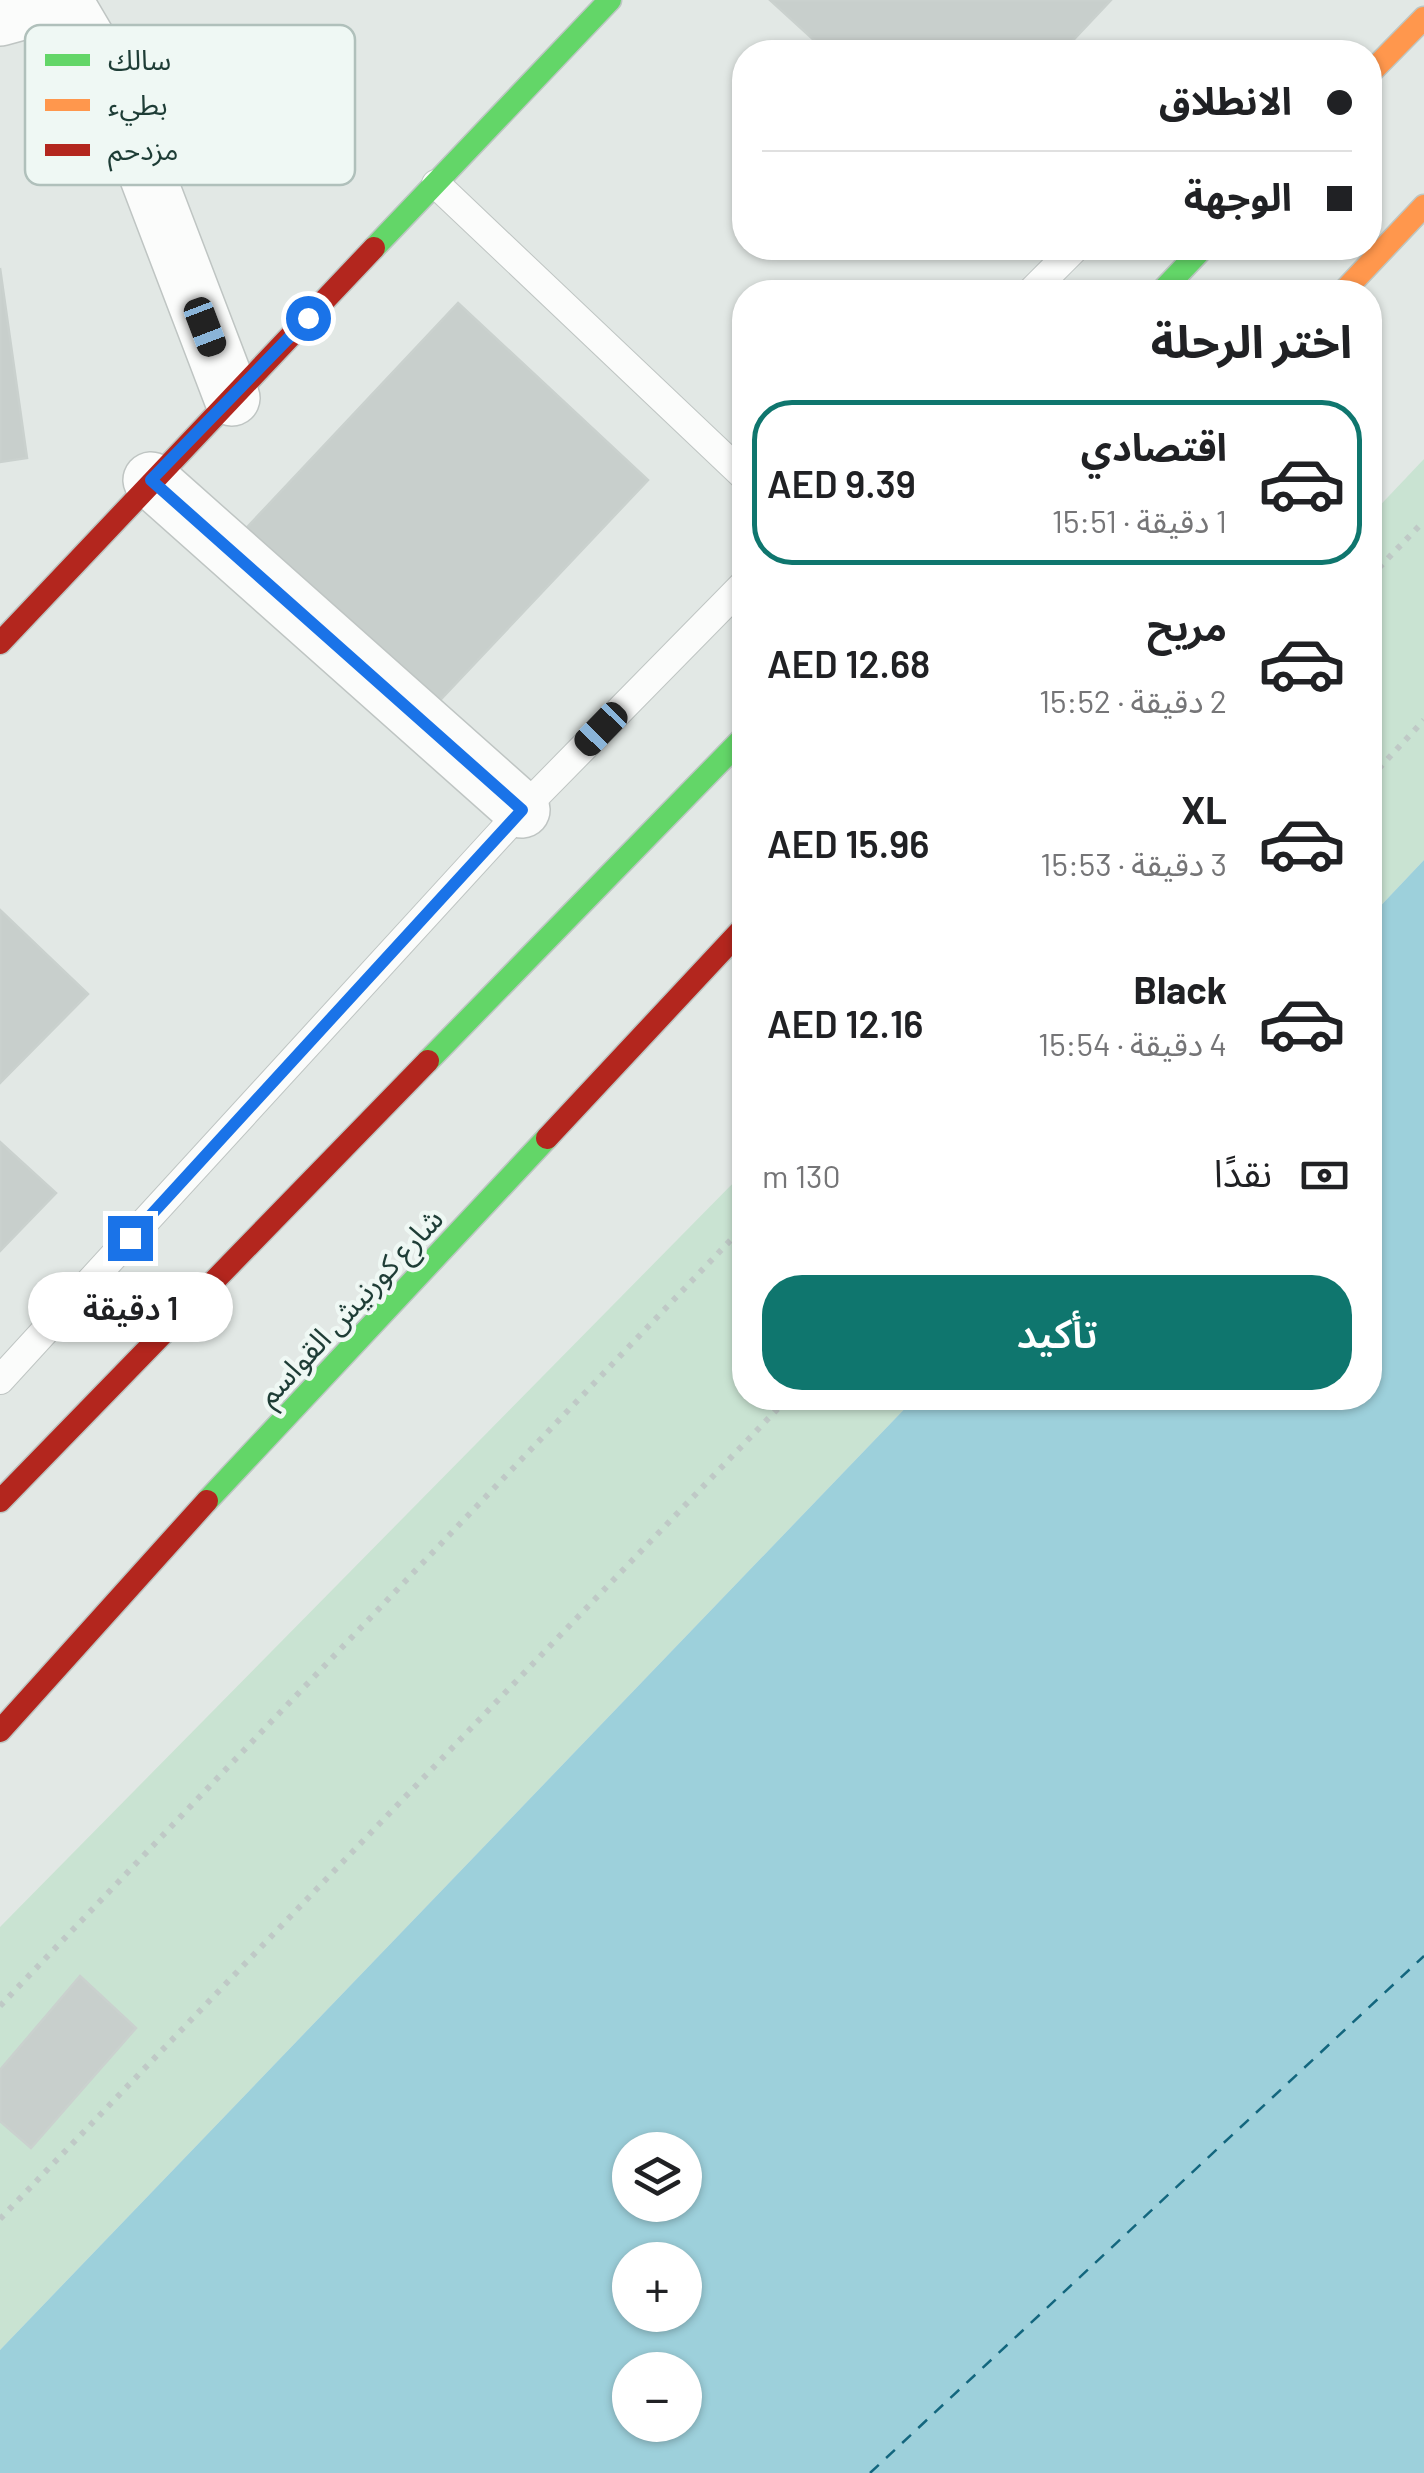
<!DOCTYPE html>
<html lang="ar">
<head>
<meta charset="utf-8">
<style>
  body { margin:0; font-family:Barlow,"Noto Sans Arabic",sans-serif; background:#f2f2f2; color:#202124; direction:rtl; height:100vh; display:flex; flex-direction:column; font-size:38px; white-space:nowrap }
  * { box-sizing:border-box; margin:0 }
  p { font-size:32px; color:#757577 }
  .icon { flex:none; width:55px; height:55px; fill:none; stroke:currentColor; stroke-width:2; stroke-linecap:round; stroke-linejoin:round }
  .map { position:relative; flex:1; overflow:hidden; direction:ltr }
  .details { position:absolute; left:732px; top:280px; width:650px; height:1130px; display:flex; flex-direction:column; background:#fff; border-radius:40px; box-shadow:0 2px 8px #0004; direction:rtl }
  .details>* { flex:none }
  .guide { position:absolute; left:732px; top:40px; width:650px; height:220px; border-radius:40px; box-shadow:0 2px 8px #0004; direction:rtl; display:grid; align-content:center; height:220px; padding:0 30px; background:#fff }
  .controls { position:absolute; left:612px; top:2132px; display:grid; gap:20px }
  .controls a { display:grid; place-items:center; width:90px; height:90px; border-radius:50%; background:#fff; box-shadow:0 2px 8px #0004; font-size:50px }
  .end { position:absolute; width:45px; height:45px; margin:-22px; border:12px solid #1a73e8; background:#fff; box-shadow:0 0 0 5px #fff }
  .from { border-radius:50% }
  .bubble { position:absolute; height:70px; border-radius:35px; background:#fff; box-shadow:0 2px 8px #0004; font-size:32px; font-weight:600; line-height:70px; text-align:center; direction:rtl }
  .car { position:absolute; width:30px; height:60px; margin:-30px -15px; border-radius:12px; box-shadow:0 0 8px 2px #0007; background:linear-gradient(#222 24%,#8ab4d8 0 40%,#222 0 76%,#8ab4d8 0 86%,#222 0) }
  .guide b { display:flex; align-items:center; gap:35px; height:95px; font-size:38px }
  .guide b+b { border-top:2px solid #e0e0e0 }
  .guide i { width:25px; height:25px; background:#202124 }
  ul { padding:0; list-style:none }
  li { display:flex; align-items:center; gap:30px; height:165px; margin:0 20px 15px; padding:0 10px; border:5px solid transparent; border-radius:40px }
  li div { flex:1 }
  li b { display:block; font-size:38px }
  li em { font-style:normal; font-weight:600 }
  li.active { border-color:#0f766e }
  li>.icon { width:90px; height:90px; stroke-width:1.5 }
  h2 { padding:0 30px; font-size:45px; line-height:120px }
  .pay { display:flex; align-items:center; gap:25px; height:110px; padding:0 30px; font-size:38px }
  .pay p { margin-inline-start:auto }
  .button { display:flex; gap:20px; margin-top:auto; padding:20px 30px }
  .button a { flex:1; height:115px; border-radius:40px; background:#0f766e; color:#fff; font-size:40px; font-weight:600; line-height:115px; text-align:center }
  .map>svg:first-child { display:block }
</style>
</head>
<body>
<div class="map">
<svg width="1424" height="2473" viewBox="0 0 1424 2473">
  <rect width="100%" height="100%" fill="#e2e8e5"/>
  <g fill="#c9e3d2">
    <polygon points="1424,459 1424,860 1370,917 1370,516"/>
    <polygon points="745,1171 745,1398 915,1398 0,2350 0,1927"/>
  </g>
  <path fill="#9dd0db" fill-rule="evenodd" d="M1424,860V2473H0V2350L915,1398H1370V917ZM630,2150H685V2205H630ZM630,2260H685V2315H630ZM630,2370H685V2425H630Z"/>
  <g fill="none" stroke-linecap="round" stroke-linejoin="round">
    <polyline stroke="#13667e" stroke-width="2.5" stroke-dasharray="12 10" stroke-linecap="butt" points="870,2473 1424,1956"/>
  </g>
  <g fill="#c8cfcc" stroke="#cad1ce" stroke-width="2.5">
    <polygon points="770,0 1111,0 1062,52 827,52"/>
    <polygon points="0,268 27,458 0,462"/>
    <polygon points="458,303 648,480 427,714 237,538"/>
    <polygon points="0,910 88,994 0,1083"/>
    <polygon points="0,1142 56,1193 0,1251"/>
    <polygon points="80,1976 136,2028 31,2148 0,2121 0,2070"/>
  </g>
  <g fill="none" stroke-linecap="round" stroke-linejoin="round">
    <defs>
      <g id="lane">
        <polyline points="436,184 745,477"/>
        <polyline points="1031,292 1075,248"/>
        <polyline points="0,1380 522,810 745,583"/>
      </g>
      <g id="street">
        <polyline points="64,0 110,78 232,398"/>
        <polyline points="0,18 66,0"/>
        <polyline points="151,480 522,810"/>
      </g>
      <g id="fast">
        <polyline points="374,248 610,0"/>
        <polyline points="1161,292 1203,248"/>
        <polyline points="428,1061 745,736"/>
        <polyline points="207,1501 547,1138"/>
      </g>
      <g id="slow">
        <polyline points="1370,73 1424,18"/>
        <polyline points="1343,292 1424,206"/>
      </g>
      <g id="jam">
        <polyline points="0,643 374,248"/>
        <polyline points="547,1138 745,926"/>
        <polyline points="0,1501 428,1061"/>
        <polyline points="0,1731 207,1501"/>
      </g>
    </defs>
    <use href="#lane" stroke="#bfc5c3" stroke-width="30"/>
    <use href="#street" stroke="#bfc5c3" stroke-width="58"/>
    <use href="#fast" stroke="#bdc6c3" stroke-width="25"/>
    <use href="#slow" stroke="#bdc6c3" stroke-width="25"/>
    <use href="#jam" stroke="#bdc6c3" stroke-width="25"/>
    <g stroke="#bfc9c6" stroke-width="6" stroke-dasharray="5 8" stroke-linecap="butt">
      <polyline points="1370,577 1424,521"/>
      <polyline points="1370,778 1424,720"/>
      <polyline points="0,2006 745,1225"/>
      <polyline points="0,2219 788,1398"/>
    </g>
    <use href="#lane" stroke="#fbfcfb" stroke-width="28"/>
    <use href="#street" stroke="#fbfcfb" stroke-width="55"/>
    <use href="#fast" stroke="#63d668" stroke-width="22"/>
    <use href="#slow" stroke="#ff974d" stroke-width="22"/>
    <use href="#jam" stroke="#b3261e" stroke-width="22"/>
  </g>
  <g fill="none" stroke-linecap="round" stroke-linejoin="round">
    <polyline stroke="#1a73e8" stroke-width="12" points="130,1238 522,810 151,480 308,318"/>
  </g>
  <g text-anchor="middle" dominant-baseline="central" stroke-width="9" stroke-linejoin="round" paint-order="stroke">
    <g font-size="30" fill="#1e3d36" stroke="#eff8f4">
      <text transform="translate(349 1306) rotate(-47)">شارع كورنيش القواسم</text>
    </g>
  </g>
  <rect x="25" y="25" width="330" height="160" rx="15" fill="#eff8f4" stroke="#b0c0bb" stroke-width="2.5"/>
  <rect x="45" y="54" width="45" height="12" fill="#63d668"/>
  <rect x="45" y="99" width="45" height="12" fill="#ff974d"/>
  <rect x="45" y="144" width="45" height="12" fill="#b3261e"/>
  <g font-size="28" fill="#1e3d36">
    <text x="108" y="70">سالك</text>
    <text x="108" y="115">بطيء</text>
    <text x="108" y="160">مزدحم</text>
  </g>
</svg>
<div class="controls">
<a><svg class="icon" aria-label="layers" viewBox="0 0 24 24"><path d="M12 4l9 5-9 5-9-5zM3 14l9 5 9-5"/></svg></a>
<a>+</a>
<a>−</a>
</div>
<i class="end from" style="left:308px;top:318px"></i>
<i class="end" style="left:130px;top:1238px"></i>
<div class="bubble" style="left:28px;top:1272px;width:205px">1 دقيقة</div>
<i class="car" style="left:205px;top:327px;rotate:159deg"></i>
<i class="car" style="left:601px;top:729px;rotate:224deg"></i>
<div class="guide">
<b><i class="from"></i>الانطلاق</b>
<b><i></i>الوجهة</b>
</div>
<section class="details">
<h2>اختر الرحلة</h2>
<ul>
<li class="active"><svg class="icon" aria-label="car" viewBox="0 0 24 24"><path d="M5 17H2v-5l4-1 3-4h7l3 4 3 1v5h-3M9 17h6M6 11h13"/><circle cx="7" cy="17" r="2"/><circle cx="17" cy="17" r="2"/></svg><div><b>اقتصادي</b><p>1 دقيقة · 15:51</p></div><em>AED 9.39</em></li>
<li><svg class="icon" aria-label="car" viewBox="0 0 24 24"><path d="M5 17H2v-5l4-1 3-4h7l3 4 3 1v5h-3M9 17h6M6 11h13"/><circle cx="7" cy="17" r="2"/><circle cx="17" cy="17" r="2"/></svg><div><b>مريح</b><p>2 دقيقة · 15:52</p></div><em>AED 12.68</em></li>
<li><svg class="icon" aria-label="car" viewBox="0 0 24 24"><path d="M5 17H2v-5l4-1 3-4h7l3 4 3 1v5h-3M9 17h6M6 11h13"/><circle cx="7" cy="17" r="2"/><circle cx="17" cy="17" r="2"/></svg><div><b>XL</b><p>3 دقيقة · 15:53</p></div><em>AED 15.96</em></li>
<li><svg class="icon" aria-label="car" viewBox="0 0 24 24"><path d="M5 17H2v-5l4-1 3-4h7l3 4 3 1v5h-3M9 17h6M6 11h13"/><circle cx="7" cy="17" r="2"/><circle cx="17" cy="17" r="2"/></svg><div><b>Black</b><p>4 دقيقة · 15:54</p></div><em>AED 12.16</em></li>
</ul>
<div class="pay"><svg class="icon" aria-label="cash" viewBox="0 0 24 24"><path d="M3 7h18v10H3z"/><circle cx="12" cy="12" r="2"/></svg>نقدًا<p>130 m</p></div>
<div class="button"><a>تأكيد</a></div>
</section>
</div>
</body>
</html>
